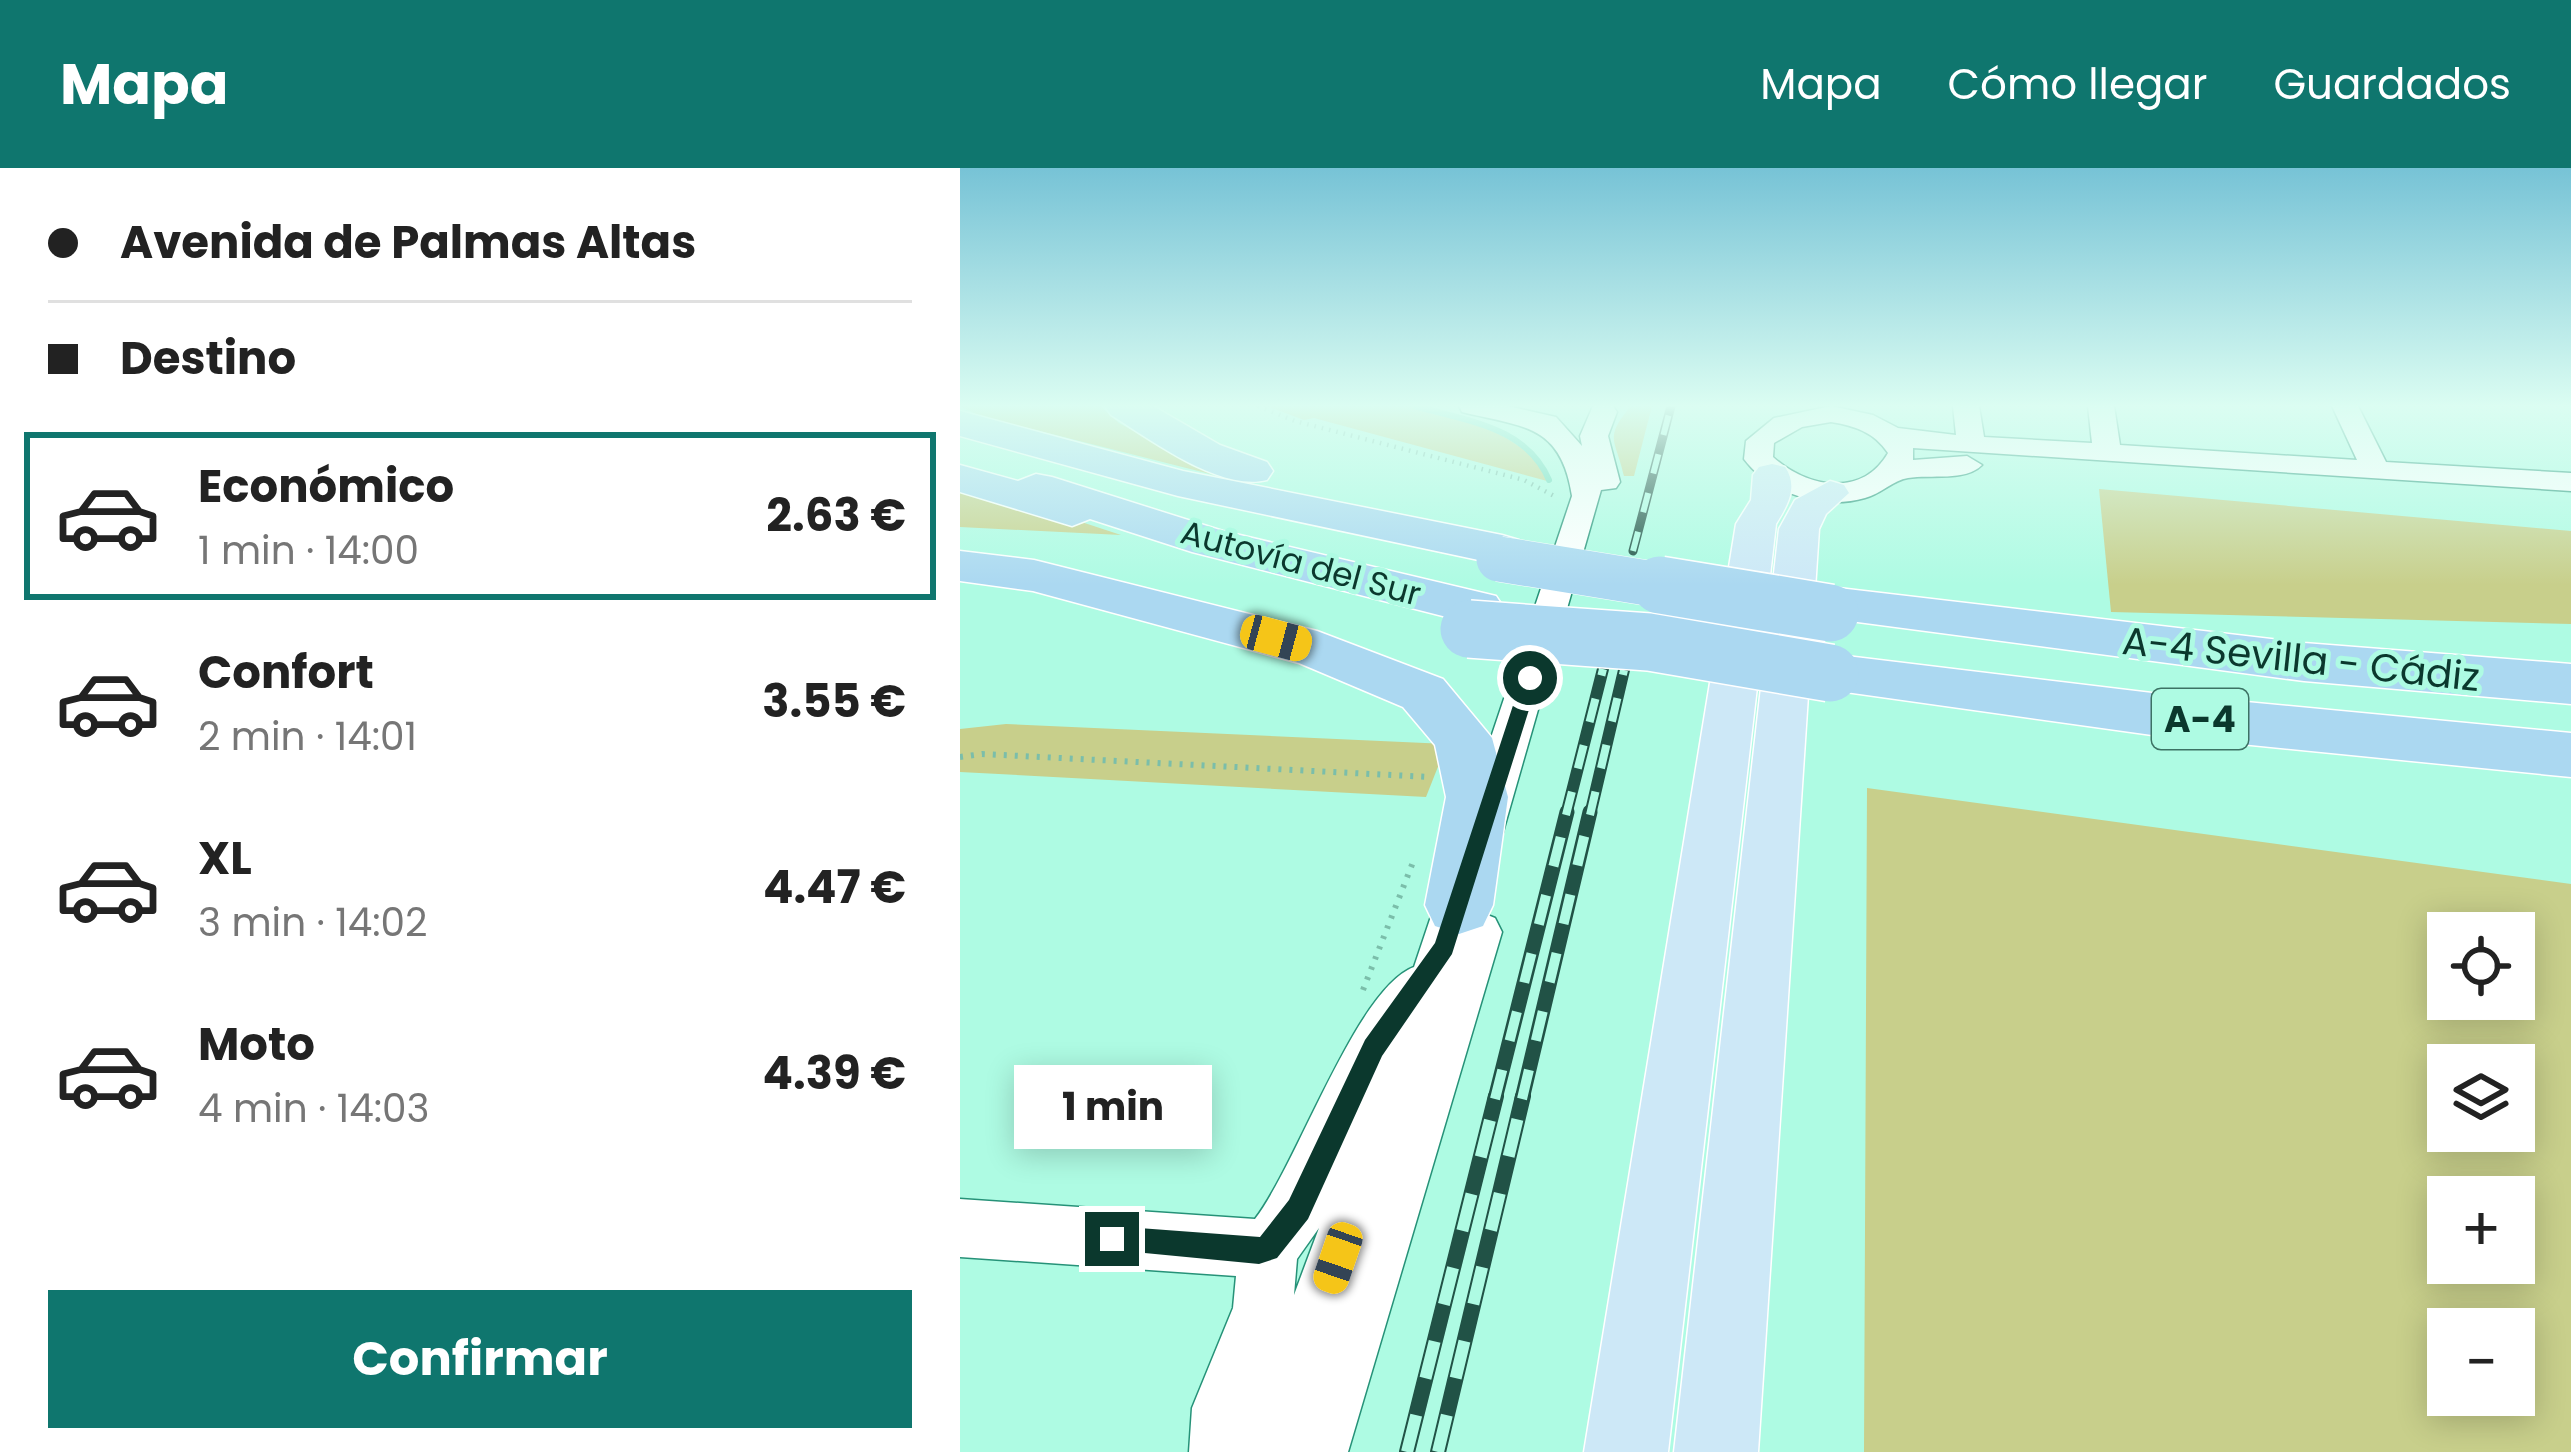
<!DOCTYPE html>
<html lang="es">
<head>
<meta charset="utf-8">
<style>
  body { margin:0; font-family:Poppins,sans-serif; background:#f2f2f2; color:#222; height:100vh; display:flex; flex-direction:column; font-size:45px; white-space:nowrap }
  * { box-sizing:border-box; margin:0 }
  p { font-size:39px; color:#767676 }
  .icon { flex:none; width:66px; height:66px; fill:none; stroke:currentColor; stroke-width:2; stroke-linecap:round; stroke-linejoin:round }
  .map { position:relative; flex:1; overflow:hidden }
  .sheet { display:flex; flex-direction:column; background:#fff; width:960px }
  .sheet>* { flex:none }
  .top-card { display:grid; align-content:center; height:264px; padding:0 48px; background:#fff }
  .tools { position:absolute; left:1467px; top:744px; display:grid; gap:24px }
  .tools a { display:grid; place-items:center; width:108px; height:108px; border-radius:0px; background:#fff; box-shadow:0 6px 30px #0003; font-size:60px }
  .end { position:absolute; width:54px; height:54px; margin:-27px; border:15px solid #0b382d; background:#fff; box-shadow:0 0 0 6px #fff }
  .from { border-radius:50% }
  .bubble { position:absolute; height:84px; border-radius:0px; background:#fff; box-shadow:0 6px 30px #0003; font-size:39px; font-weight:700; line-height:84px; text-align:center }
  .car { position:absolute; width:36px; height:72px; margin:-36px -18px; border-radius:15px; box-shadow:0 0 9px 3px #0007; background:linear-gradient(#f5c518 24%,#345 0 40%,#f5c518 0 76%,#345 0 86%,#f5c518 0) }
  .top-card b { display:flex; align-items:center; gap:42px; height:114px; font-size:45px }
  .top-card b+b { border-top:3px solid #e0e0e0 }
  .top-card i { width:30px; height:30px; background:#222 }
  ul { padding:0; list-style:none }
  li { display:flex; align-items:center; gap:36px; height:168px; margin:0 24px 18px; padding:0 24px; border:6px solid transparent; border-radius:0px }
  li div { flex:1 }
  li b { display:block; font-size:45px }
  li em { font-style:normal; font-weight:700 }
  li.current { border-color:#0f766e }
  li>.icon { width:108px; height:108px; stroke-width:1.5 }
  .button { display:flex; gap:24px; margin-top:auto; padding:24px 48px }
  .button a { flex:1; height:138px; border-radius:0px; background:#0f766e; color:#fff; font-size:48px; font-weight:700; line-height:138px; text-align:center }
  header { display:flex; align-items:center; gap:72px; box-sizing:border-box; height:168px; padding:0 60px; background:#0f766e; color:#fff }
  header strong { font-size:57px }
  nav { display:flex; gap:66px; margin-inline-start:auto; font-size:42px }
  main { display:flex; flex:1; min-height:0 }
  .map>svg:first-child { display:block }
</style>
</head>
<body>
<header>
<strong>Mapa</strong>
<nav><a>Mapa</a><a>Cómo llegar</a><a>Guardados</a></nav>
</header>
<main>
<section class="sheet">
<div class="top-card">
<b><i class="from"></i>Avenida de Palmas Altas</b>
<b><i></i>Destino</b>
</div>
<ul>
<li class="current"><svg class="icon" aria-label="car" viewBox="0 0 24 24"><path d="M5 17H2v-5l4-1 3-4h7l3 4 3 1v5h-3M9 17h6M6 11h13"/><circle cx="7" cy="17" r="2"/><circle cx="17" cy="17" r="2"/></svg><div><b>Económico</b><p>1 min · 14:00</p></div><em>2.63 €</em></li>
<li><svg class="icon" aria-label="car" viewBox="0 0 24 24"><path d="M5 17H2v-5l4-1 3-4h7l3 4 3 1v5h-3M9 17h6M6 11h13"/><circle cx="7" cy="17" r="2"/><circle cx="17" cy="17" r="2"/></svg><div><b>Confort</b><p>2 min · 14:01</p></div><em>3.55 €</em></li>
<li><svg class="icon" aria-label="car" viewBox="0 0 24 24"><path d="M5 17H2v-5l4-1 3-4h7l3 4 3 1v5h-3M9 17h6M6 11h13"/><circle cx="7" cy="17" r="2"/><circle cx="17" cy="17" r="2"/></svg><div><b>XL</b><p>3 min · 14:02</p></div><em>4.47 €</em></li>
<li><svg class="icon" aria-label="car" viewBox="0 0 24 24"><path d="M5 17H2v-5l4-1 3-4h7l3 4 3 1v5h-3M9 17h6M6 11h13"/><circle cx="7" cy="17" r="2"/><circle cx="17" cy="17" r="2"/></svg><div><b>Moto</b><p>4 min · 14:03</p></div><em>4.39 €</em></li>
</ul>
<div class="button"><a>Confirmar</a></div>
</section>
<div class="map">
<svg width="1611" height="1284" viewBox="0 0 1611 1284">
  <rect width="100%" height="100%" fill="#aefbe3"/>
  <g fill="#c8cf8b" fill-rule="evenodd">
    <polygon points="0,238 140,238 159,255 258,308 20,248"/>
    <path d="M307,238C353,238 401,234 447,238C488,241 575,270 587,313L354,250L344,252Z"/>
    <path d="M671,238H692L674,308H664C656,271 643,271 671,238Z"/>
    <polygon points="0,314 161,367 0,359"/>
    <polygon points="1139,321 1611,363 1611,456 1151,444"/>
    <polygon points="46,556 487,576 466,629 0,604 0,561"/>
    <path d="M907,620L1611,716V1284H904ZM1488,765H1554V831H1488ZM1488,897H1554V963H1488ZM1488,1029H1554V1095H1488ZM1488,1161H1554V1227H1488Z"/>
  </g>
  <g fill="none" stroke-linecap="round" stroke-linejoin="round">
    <path stroke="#6ddabc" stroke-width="6" d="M455,238C506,253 566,258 589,312"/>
    <defs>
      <g id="minor">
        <path d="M499,238H548L596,249L622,278L620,268L633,238H653L657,244L648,268L660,314L656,320L641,322L520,744L535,750L542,764L388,1284H229L232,1240L273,1140L276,1108L0,1089V1031L295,1051C338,995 396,821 454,799L612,328C601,256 563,259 502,244ZM359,1060L334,1127L337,1091Z"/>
        <path d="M871,238L913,247L938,260L996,267L993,238H1019L1024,269L1132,275L1128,238H1154L1160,277L1397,292L1372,238H1398L1426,294L1611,305V323L953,280V292L1007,288L1022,297C1005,314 971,306 948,310C933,312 921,326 905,330C863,342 810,326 784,291L786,273L814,250ZM871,254C895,258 914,264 928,285C902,330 847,320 813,289L814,275L842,259Z"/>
      </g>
      <g id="major">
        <path d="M812,296L825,299C839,319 827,338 816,356L708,1284H624L776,356L791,332L793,307L799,299Z"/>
        <polygon points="870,313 884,317 889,325 866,346 859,361 798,1284 714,1284 819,361 835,332"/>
      </g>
      <g id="highway">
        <path d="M145,238H193L260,277L307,294L313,303L307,312C259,324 190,271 151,247Z"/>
        <polygon points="0,243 223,303 542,367 559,372 566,382 559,392 542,397 218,328 0,268"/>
        <polygon points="0,297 58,313 76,306 92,309 263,363 536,428 544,440 536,452 518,457 232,384 130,351 112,358 0,324"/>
        <polygon points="0,383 74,392 357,463 483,511 532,570 548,629 533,737 523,758 499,766 475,758 465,737 486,629 475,577 443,539 339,495 73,423 0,413"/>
        <polygon points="870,419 1344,475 1611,496 1611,536 1344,513 852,448 844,436 852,424"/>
        <polygon points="870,486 1192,525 1611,565 1611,609 1192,567 850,519 842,505 850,491"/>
      </g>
    </defs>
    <use href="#minor" stroke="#269278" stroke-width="3"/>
    <use href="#major" stroke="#fff" stroke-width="3"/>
    <use href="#highway" stroke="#fff" stroke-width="3"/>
    <polyline stroke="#7bbeaa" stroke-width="4.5" stroke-dasharray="1.5 6" stroke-linecap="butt" points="298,238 335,253 564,312 596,329"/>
    <g stroke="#7bbeaa" stroke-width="6" stroke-dasharray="3 8" stroke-linecap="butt">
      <polyline points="0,589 22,586 470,609"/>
      <polyline points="403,822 455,689"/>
    </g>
    <use href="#minor" fill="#fff" fill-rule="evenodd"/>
    <use href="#major" fill="#cde8f7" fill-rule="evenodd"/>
    <use href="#highway" fill="#abd8f1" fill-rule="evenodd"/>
    <defs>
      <polyline id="rail-far3" points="673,383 711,238"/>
      <g id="rail-far2">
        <polyline points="606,647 643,501"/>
        <polyline points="630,647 664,502"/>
      </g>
      <g id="rail-far1">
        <polyline points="535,931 607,644"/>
        <polyline points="562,931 630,644"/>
      </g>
      <g id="rail">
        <polyline points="447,1284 536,928"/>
        <polyline points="478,1284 563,928"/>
      </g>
    </defs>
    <use href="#rail-far3" stroke="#215246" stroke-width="9"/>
    <use href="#rail-far2" stroke="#215246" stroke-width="12"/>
    <use href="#rail-far1" stroke="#215246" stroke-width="15"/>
    <use href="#rail" stroke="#215246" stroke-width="16"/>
    <use href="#rail-far3" stroke="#aefbe3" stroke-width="6" stroke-dasharray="20" stroke-linecap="butt"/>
    <use href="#rail-far2" stroke="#aefbe3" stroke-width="8" stroke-dasharray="24" stroke-linecap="butt"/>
    <use href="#rail-far1" stroke="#aefbe3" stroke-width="10" stroke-dasharray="30" stroke-linecap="butt"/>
    <use href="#rail" stroke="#aefbe3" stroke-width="12" stroke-dasharray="38" stroke-linecap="butt"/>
    <defs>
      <polyline id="highway-bridge-far1" points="539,391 718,420"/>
      <g id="highway-bridge">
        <polyline points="700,417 870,445"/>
        <polyline points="509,461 689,474 870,505"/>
      </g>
    </defs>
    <use href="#highway-bridge-far1" stroke="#fff" stroke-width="46" stroke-linecap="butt"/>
    <use href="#highway-bridge" stroke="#fff" stroke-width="60" stroke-linecap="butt"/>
    <use href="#highway-bridge-far1" stroke="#abd8f1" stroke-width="45"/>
    <use href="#highway-bridge" stroke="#abd8f1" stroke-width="57"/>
  </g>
  <linearGradient id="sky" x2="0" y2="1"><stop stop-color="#77c3d6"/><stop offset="0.57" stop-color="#dbfdf2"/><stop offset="1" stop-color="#dbfdf2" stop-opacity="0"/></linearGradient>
  <rect width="1611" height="417" fill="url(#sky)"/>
  <polygon fill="#0b382d" points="570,504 579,510 492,786 422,888 348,1051 317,1090 299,1096 143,1081 139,1071 143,1062 152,1058 300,1069 329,1032 405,872 475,775 562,510"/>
  <g text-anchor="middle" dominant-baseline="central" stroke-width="10" stroke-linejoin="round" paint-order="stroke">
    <g font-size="33" fill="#0b382d" stroke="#aefbe3">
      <text transform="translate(341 395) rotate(15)">Autovía del Sur</text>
    </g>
    <rect fill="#aefbe3" stroke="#3c7264" stroke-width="3" x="1192" y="521" width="96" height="60" rx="9"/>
    <g font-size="36" font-weight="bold" fill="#0b382d">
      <text x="1240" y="551">A-4</text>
    </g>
    <g font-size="39" fill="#0b382d" stroke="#aefbe3">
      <text transform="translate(1341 491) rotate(6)">A-4 Sevilla - Cádiz</text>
    </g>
  </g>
</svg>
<div class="tools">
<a><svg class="icon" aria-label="locate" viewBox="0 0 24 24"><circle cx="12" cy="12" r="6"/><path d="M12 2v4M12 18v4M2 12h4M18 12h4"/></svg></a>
<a><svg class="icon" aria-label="layers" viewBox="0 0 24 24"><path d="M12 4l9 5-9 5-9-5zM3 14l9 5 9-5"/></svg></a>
<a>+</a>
<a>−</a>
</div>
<i class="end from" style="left:570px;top:510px"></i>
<i class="end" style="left:152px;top:1071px"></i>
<div class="bubble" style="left:54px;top:897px;width:198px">1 min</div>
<i class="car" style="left:316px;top:470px;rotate:105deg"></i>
<i class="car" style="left:378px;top:1090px;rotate:199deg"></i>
</div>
</main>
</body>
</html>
